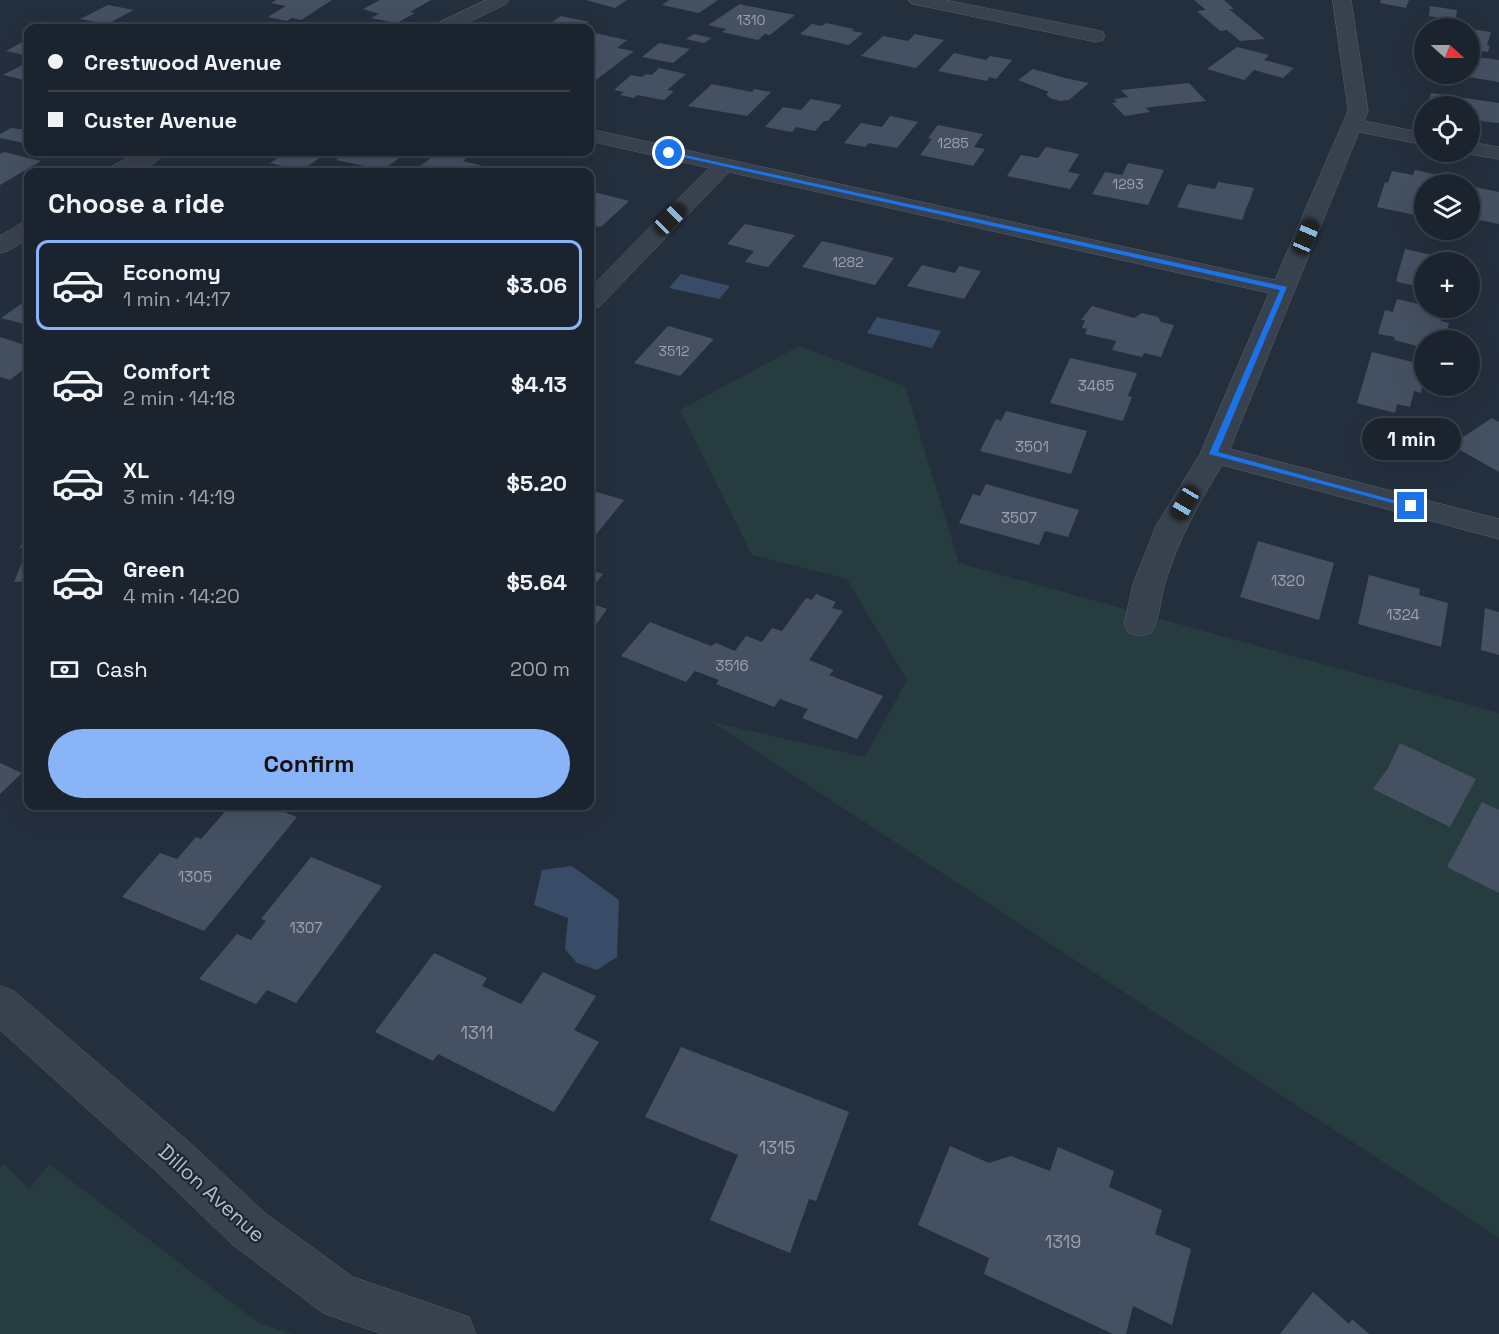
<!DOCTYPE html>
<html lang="en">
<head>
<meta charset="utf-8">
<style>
  body { margin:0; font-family:"Space Grotesk",sans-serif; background:#242b36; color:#f1f3f6; height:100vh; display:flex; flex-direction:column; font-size:22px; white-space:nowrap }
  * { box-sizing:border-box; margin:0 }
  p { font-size:20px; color:#a0a4aa }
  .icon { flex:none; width:33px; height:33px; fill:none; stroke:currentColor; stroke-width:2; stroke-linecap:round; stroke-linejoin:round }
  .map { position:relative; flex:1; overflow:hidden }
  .details { position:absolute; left:24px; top:168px; width:570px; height:642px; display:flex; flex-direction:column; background:#1b232e; border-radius:12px; box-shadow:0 6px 24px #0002,0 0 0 2px #39404a }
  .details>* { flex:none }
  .banner { position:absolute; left:24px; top:24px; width:570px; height:132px; border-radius:12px; box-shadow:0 6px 24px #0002,0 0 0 2px #39404a; display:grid; align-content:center; height:132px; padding:0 24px; background:#1b232e }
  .needle { width:39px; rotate:111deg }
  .fabs { position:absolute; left:1414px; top:18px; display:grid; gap:12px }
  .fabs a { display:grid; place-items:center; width:66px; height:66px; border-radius:50%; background:#1b232e; box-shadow:0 6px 24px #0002,0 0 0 2px #39404a; font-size:30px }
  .end { position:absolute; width:27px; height:27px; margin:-14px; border:8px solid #1a73e8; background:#fff; box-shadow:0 0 0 3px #fff }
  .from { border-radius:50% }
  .bubble { position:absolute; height:42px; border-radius:21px; background:#1b232e; box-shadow:0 6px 24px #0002,0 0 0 2px #39404a; font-size:20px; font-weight:800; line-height:42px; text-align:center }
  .car { position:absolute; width:18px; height:36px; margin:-18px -9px; border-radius:8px; box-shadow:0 0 4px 2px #0007; background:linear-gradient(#222 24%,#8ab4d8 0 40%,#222 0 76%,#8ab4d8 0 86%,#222 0) }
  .banner b { display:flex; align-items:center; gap:21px; height:57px; font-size:22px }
  .banner b+b { border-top:2px solid #39404a }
  .banner i { width:15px; height:15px; background:#f1f3f6 }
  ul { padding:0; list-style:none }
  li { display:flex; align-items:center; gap:18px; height:90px; margin:0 12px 9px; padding:0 12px; border:3px solid transparent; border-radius:12px }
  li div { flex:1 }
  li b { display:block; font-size:22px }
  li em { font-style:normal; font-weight:800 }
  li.active { border-color:#8ab4f8 }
  li>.icon { width:54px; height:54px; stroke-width:1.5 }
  h2 { padding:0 24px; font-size:27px; line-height:72px }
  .pay { display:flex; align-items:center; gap:15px; height:66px; padding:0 24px; font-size:22px }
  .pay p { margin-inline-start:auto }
  .primary-button { display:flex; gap:12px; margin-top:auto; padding:12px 24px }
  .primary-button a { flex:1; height:69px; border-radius:36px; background:#8ab4f8; color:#111; font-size:24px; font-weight:800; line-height:69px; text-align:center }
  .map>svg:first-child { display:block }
</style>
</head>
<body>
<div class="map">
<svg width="1499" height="1334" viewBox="0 0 1499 1334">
  <rect width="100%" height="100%" fill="#242f3e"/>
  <g fill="#263c3f">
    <polygon points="799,346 905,386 959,563 1499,713 1499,1238 712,722 865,757 907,680 847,579 752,555 680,410"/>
    <polygon points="4,1164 29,1189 49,1164 259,1323 292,1334 0,1334 0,1168"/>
  </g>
  <g fill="#394c67">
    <polygon points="681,274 730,286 719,299 669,288"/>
    <polygon points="877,317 941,331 932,348 867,333"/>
    <polygon points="572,866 619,900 617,957 597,970 577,963 565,949 568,918 534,905 542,870"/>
  </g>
  <g fill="#455162">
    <polygon points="276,0 332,0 301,20 292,18 287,21 268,17 286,6 271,3"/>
    <polygon points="380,0 431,0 410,12 415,13 397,23 371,18 379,14 363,9"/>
    <polygon points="586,0 627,0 615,8"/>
    <polygon points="669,0 718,0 699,13 662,5"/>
    <polygon points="1194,0 1224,0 1234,9 1229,9 1265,39 1240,41 1227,30 1220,31 1197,11 1206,10"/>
    <polygon points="1381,0 1409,0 1406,8 1380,3"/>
    <polygon points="740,4 743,5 795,15 770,35 765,34 758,40 722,32 726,29 708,25"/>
    <polygon points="108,5 134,10 107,24 80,19"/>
    <polygon points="1430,6 1457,10 1456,20 1429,16"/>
    <polygon points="561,16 589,22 580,28 543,28"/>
    <polygon points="826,23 854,29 852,31 863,33 849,45 800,34 812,24 822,26"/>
    <polygon points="1436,23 1460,27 1460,28 1429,28 1430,25 1435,26"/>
    <polygon points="1470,29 1491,32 1487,45 1490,46 1488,52 1470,49"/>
    <polygon points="594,33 627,40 617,48 634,51 596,80 590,79 590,57 596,52 590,51 590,36"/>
    <polygon points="694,34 712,38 704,43 686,39"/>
    <polygon points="915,34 944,40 916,68 861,56 883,36 908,41"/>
    <polygon points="28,39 28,56 6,51"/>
    <polygon points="659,43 690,49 673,63 642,57"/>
    <polygon points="1237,47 1269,55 1264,60 1294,68 1283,78 1254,70 1244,80 1207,69"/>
    <polygon points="954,53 986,60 990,56 1012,60 996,79 989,77 987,81 938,71"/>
    <polygon points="1470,56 1499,60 1499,82 1456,75 1470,74"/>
    <polygon points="28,62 28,81 3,75"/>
    <polygon points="659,68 686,74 667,90 674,91 664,100 637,95 634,98 620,95 624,92 614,90 631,75 642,77 646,74 652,75"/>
    <polygon points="1033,69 1065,78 1089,83 1069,100 1060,101 1050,98 1046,94 1049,92 1018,80"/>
    <polygon points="1189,83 1206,101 1151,107 1146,108 1150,112 1125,116 1112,103 1117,102 1114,99 1128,97 1121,90"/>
    <polygon points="712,84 752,92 754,89 771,92 747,116 688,106"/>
    <polygon points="1431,93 1499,103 1499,123 1470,120 1470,106 1428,106"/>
    <polygon points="811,99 842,105 828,121 824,121 815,131 796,127 792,132 765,127 783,107 801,110"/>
    <polygon points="890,116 918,122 897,148 869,143 865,147 844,143 861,123 882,127"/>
    <polygon points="938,125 983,134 974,147 985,149 973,166 920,155 932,139 928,138"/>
    <polygon points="11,128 28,130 28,144 0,138 0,134"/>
    <polygon points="1046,147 1079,154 1068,172 1080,174 1070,189 1007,176 1021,155 1038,158"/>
    <polygon points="4,152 41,161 0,185 0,154"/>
    <polygon points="287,152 328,152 301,171 270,163"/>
    <polygon points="348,152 407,152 383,170 336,160"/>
    <polygon points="439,152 469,156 463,161 483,166 474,172 412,172"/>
    <polygon points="1128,163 1164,170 1148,205 1092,194 1105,172 1122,175"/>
    <polygon points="1415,170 1442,176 1440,184 1425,184 1425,217 1377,207 1385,182 1388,183 1392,171 1413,175"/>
    <polygon points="1218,182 1254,188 1242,220 1177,207 1188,184 1215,189"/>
    <polygon points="1470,186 1499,192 1499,224 1470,218"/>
    <polygon points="590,191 629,201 601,227 590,225"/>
    <polygon points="745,224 795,235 768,267 745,262 754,251 727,244"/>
    <polygon points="822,241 835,244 894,258 875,285 802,267"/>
    <polygon points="1405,249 1449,259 1448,262 1425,262 1425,288 1398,282 1396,281"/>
    <polygon points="922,265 955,273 959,266 981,271 964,299 907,286"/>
    <polygon points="28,299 28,325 1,318"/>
    <polygon points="1397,299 1444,310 1441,321 1449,323 1445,340 1425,340 1425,348 1394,340 1395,337 1378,334 1385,310 1393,312"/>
    <polygon points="1092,306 1134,318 1142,313 1158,317 1161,322 1174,325 1161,357 1144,353 1142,357 1112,350 1116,341 1085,334 1087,329 1082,328 1085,320 1081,320"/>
    <polygon points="668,326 714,339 680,376 634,363"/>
    <polygon points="0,337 28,346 28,366 10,380 0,377"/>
    <polygon points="1372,352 1421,364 1418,374 1425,376 1421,393 1414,391 1410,407 1397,404 1395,413 1357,403"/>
    <polygon points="1070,358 1137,373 1128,396 1132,397 1123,421 1050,403"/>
    <polygon points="1006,411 1087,431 1071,474 980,451 996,419 1001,421"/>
    <polygon points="1492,418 1499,422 1499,472 1451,445"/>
    <polygon points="986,484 1079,510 1068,537 1045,531 1039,545 959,523 973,494 980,496"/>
    <polygon points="590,490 624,500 590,542"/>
    <polygon points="26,536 28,536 28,581 14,582 28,548 20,548"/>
    <polygon points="1258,541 1334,563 1319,620 1240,597"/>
    <polygon points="590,570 603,574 590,591"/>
    <polygon points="1369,575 1420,589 1419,595 1448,603 1441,647 1358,624"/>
    <polygon points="816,594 836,602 832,608 843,611 809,660 834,670 829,675 883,696 857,739 802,718 808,709 780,699 774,707 716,684 719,680 695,671 686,682 621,656 650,622 711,646 716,643 735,651 746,636 762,642 772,628 782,631 806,598 812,600"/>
    <polygon points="590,603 607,609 590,633"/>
    <polygon points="1485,608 1499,612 1499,655 1481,650"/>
    <polygon points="1400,743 1476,779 1450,827 1373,789 1388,768"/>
    <polygon points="0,763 22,773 0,794"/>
    <polygon points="1482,802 1499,810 1499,893 1447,867"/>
    <polygon points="230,806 268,806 297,817 204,931 122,897 160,853 177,859 196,837 201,839"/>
    <polygon points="311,857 382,886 296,1003 267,990 256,1004 199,979 237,934 251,940 266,921 261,919"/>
    <polygon points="434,953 487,978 482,986 521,1004 543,972 596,996 574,1030 599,1042 554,1112 438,1054 433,1061 375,1032"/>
    <polygon points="681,1047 849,1112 816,1201 809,1199 790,1253 710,1220 738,1155 645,1117"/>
    <polygon points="950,1146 989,1163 1011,1156 1050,1171 1058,1147 1114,1171 1109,1187 1162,1210 1155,1234 1191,1249 1172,1325 1133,1306 1126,1334 1113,1334 984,1274 989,1258 918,1225"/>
    <polygon points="1313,1292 1349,1324 1352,1319 1369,1334 1280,1334"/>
  </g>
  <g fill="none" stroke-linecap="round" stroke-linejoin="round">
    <defs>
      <g id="minor">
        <polygon points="486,0 509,0 506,4 456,28 434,28 436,24"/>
        <polygon points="909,0 945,0 1096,30 1103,32 1105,36 1103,40 1096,42 918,5 912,4"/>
        <path d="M1333,0H1351L1368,111L1364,121L1425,133V145L1359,132L1230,449L1499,519V539L1222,465C1199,503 1178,540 1165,583C1160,600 1160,618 1151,633L1140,636L1129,633L1124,625L1133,584L1156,526L1200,454L1269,293L729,172L599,307L590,309V288L709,168L590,141V129L1275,280L1348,111Z"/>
        <polygon points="1470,142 1499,147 1499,159 1462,153 1470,152"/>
        <path d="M140,152H166C153,170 127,174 108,172L111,167Z"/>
        <polygon points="28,222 28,239 8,251 0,253 0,236 20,224"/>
        <polygon points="0,986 14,991 189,1142 265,1213 353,1277 469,1317 476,1334 382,1334 323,1313 233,1245 157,1172 0,1030"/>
      </g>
    </defs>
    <use href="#minor" stroke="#565f6c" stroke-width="1"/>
    <use href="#minor" fill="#38414e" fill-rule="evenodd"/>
  </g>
  <polygon fill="#1a73e8" points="667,151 1287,287 1218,452 1415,506 1411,508 1209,454 1280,290 669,154"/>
  <g text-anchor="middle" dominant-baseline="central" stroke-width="4.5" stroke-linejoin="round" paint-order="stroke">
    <g font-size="14" fill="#98a1af">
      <text x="751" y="20">1310</text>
      <text x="953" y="143">1285</text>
      <text x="1128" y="184">1293</text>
      <text x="848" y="262">1282</text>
      <text x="674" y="351">3512</text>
    </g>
    <g font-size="15" fill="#98a1af">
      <text x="1096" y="385">3465</text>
      <text x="1032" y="446">3501</text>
      <text x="1019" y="517">3507</text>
      <text x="1288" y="580">1320</text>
      <text x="1403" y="614">1324</text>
      <text x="732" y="665">3516</text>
      <text x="195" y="876">1305</text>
      <text x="306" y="927">1307</text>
    </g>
    <g font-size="18" fill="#98a1af">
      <text x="477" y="1032">1311</text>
      <text x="777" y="1147">1315</text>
      <text x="1063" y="1241">1319</text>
    </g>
    <g font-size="21" fill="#b4bcc9" stroke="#1d2633">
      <text transform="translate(212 1193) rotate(42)">Dillon Avenue</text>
    </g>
  </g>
</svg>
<div class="fabs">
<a><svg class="needle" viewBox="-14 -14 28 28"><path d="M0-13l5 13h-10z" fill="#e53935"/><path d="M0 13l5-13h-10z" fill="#a0a4aa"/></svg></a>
<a><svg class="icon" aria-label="locate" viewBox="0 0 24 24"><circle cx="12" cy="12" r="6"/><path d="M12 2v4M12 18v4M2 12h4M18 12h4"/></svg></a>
<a><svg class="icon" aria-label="layers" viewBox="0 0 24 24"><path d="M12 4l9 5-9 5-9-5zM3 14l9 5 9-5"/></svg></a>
<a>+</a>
<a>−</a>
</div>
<i class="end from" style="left:669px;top:153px"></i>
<i class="end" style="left:1411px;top:506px"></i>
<div class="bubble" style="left:1362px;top:418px;width:99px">1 min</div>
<i class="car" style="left:670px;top:219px;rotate:45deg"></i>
<i class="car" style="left:1306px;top:237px;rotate:23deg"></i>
<i class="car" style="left:1185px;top:503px;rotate:210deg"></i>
<div class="banner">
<b><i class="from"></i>Crestwood Avenue</b>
<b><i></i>Custer Avenue</b>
</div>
<section class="details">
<h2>Choose a ride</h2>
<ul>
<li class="active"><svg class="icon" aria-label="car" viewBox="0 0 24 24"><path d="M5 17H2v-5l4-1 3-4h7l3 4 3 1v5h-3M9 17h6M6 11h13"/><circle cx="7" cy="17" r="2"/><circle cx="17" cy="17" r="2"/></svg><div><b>Economy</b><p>1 min · 14:17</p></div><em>$3.06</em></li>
<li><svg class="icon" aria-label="car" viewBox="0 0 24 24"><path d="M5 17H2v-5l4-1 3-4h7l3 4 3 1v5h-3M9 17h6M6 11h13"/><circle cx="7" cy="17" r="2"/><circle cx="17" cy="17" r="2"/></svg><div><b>Comfort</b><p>2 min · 14:18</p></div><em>$4.13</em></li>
<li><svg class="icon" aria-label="car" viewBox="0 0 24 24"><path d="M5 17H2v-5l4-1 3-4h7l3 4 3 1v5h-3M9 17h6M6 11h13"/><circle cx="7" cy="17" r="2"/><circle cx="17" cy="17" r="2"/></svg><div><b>XL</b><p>3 min · 14:19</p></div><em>$5.20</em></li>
<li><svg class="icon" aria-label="car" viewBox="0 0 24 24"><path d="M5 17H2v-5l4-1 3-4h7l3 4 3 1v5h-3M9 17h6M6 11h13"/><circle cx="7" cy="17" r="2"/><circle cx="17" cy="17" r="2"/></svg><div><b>Green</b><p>4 min · 14:20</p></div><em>$5.64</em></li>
</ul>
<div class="pay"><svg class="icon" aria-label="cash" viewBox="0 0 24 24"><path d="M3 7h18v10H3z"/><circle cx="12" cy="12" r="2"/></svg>Cash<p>200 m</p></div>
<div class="primary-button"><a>Confirm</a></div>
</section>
</div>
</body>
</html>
